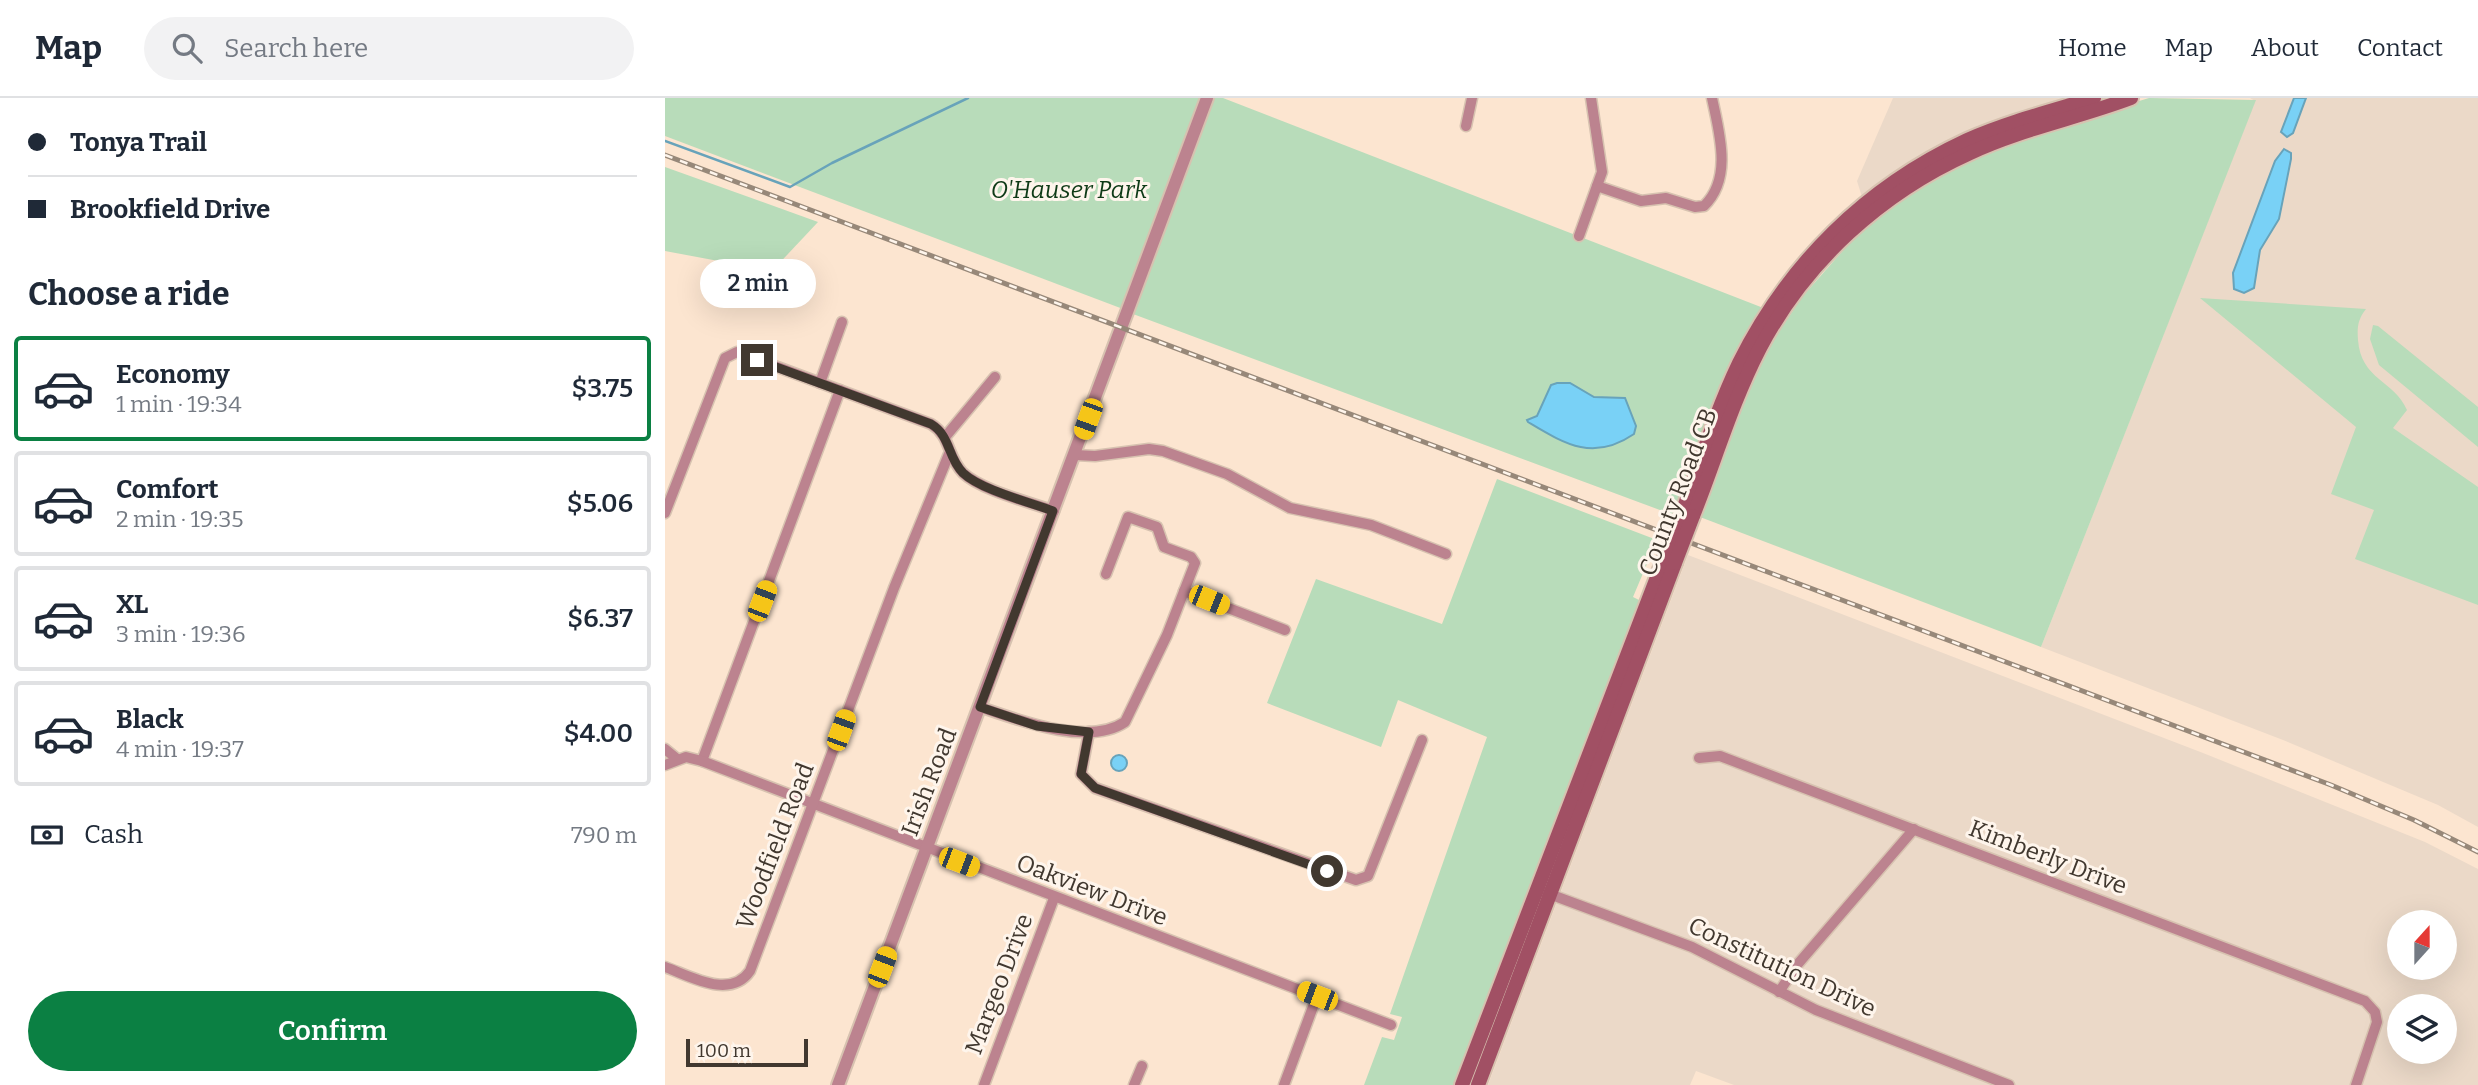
<!DOCTYPE html>
<html lang="en">
<head>
<meta charset="utf-8">
<style>
  body { margin:0; font-family:Bitter,serif; background:#f2f2f3; color:#1f2937; height:100vh; display:flex; flex-direction:column; font-size:26px; white-space:nowrap }
  * { box-sizing:border-box; margin:0 }
  p { font-size:23px; color:#747a83 }
  .icon { flex:none; width:38px; height:38px; fill:none; stroke:currentColor; stroke-width:2; stroke-linecap:round; stroke-linejoin:round }
  .map { position:relative; flex:1; overflow:hidden }
  .details { display:flex; flex-direction:column; background:#fff; width:665px }
  .details>* { flex:none }
  .banner { display:grid; align-content:center; height:154px; padding:0 28px; background:#fff }
  .needle { width:46px; rotate:21deg }
  .tools { position:absolute; left:1722px; top:812px; display:grid; gap:14px }
  .tools a { display:grid; place-items:center; width:70px; height:70px; border-radius:50%; background:#fff; box-shadow:0 7px 28px #0002; font-size:35px }
  .scale { position:absolute; left:21px; bottom:18px; width:122px; box-sizing:border-box; padding-left:7px; border:4px solid #41382f; border-top:0; font-size:19px; line-height:24px; white-space:nowrap; color:#41382f; -webkit-text-stroke:5px #fef5ec; paint-order:stroke }
  .end { position:absolute; width:32px; height:32px; margin:-16px; border:9px solid #41382f; background:#fff; box-shadow:0 0 0 4px #fff }
  .from { border-radius:50% }
  .bubble { position:absolute; height:49px; border-radius:24px; background:#fff; box-shadow:0 7px 28px #0002; font-size:23px; font-weight:600; line-height:49px; text-align:center }
  .car { position:absolute; width:21px; height:42px; margin:-21px -10px; border-radius:9px; box-shadow:0 0 5px 2px #0007; background:linear-gradient(#f5c518 24%,#345 0 40%,#f5c518 0 76%,#345 0 86%,#f5c518 0) }
  .banner b { display:flex; align-items:center; gap:24px; height:66px; font-size:26px }
  .banner b+b { border-top:2px solid #e0e1e3 }
  .banner i { width:18px; height:18px; background:#1f2937 }
  ul { padding:0; list-style:none }
  li { display:flex; align-items:center; gap:21px; height:105px; margin:0 14px 10px; padding:0 14px; border:4px solid #e0e1e3; border-radius:7px }
  li div { flex:1 }
  li b { display:block; font-size:26px }
  li em { font-style:normal; font-weight:600 }
  li.active { border-color:#0b8043 }
  li>.icon { width:63px; height:63px; stroke-width:1.5 }
  h2 { padding:0 28px; font-size:32px; line-height:84px }
  .pay { display:flex; align-items:center; gap:18px; height:77px; padding:0 28px; font-size:26px }
  .pay p { margin-inline-start:auto }
  .action { display:flex; gap:14px; margin-top:auto; padding:14px 28px }
  .action a { flex:1; height:80px; border-radius:42px; background:#0b8043; color:#fff; font-size:28px; font-weight:600; line-height:80px; text-align:center }
  header { display:flex; align-items:center; gap:42px; box-sizing:border-box; height:98px; padding:0 35px; background:#fff; border-bottom:2px solid #e0e1e3 }
  header strong { font-size:33px }
  nav { display:flex; gap:38px; margin-inline-start:auto; font-size:24px }
  .search { width:490px; height:63px; background:#f2f2f3; display:flex; align-items:center; gap:18px; box-sizing:border-box; padding:0 24px; border-radius:38px; color:#747a83; font-size:26px }
  main { display:flex; flex:1; min-height:0 }
  .map>svg:first-child { display:block }
</style>
</head>
<body>
<header>
<strong>Map</strong>
<div class="search"><svg class="icon" aria-label="search" viewBox="0 0 24 24"><circle cx="10" cy="10" r="6"/><path d="M15 15l6 6"/></svg>Search here</div>
<nav><a>Home</a><a>Map</a><a>About</a><a>Contact</a></nav>
</header>
<main>
<section class="details">
<div class="banner">
<b><i class="from"></i>Tonya Trail</b>
<b><i></i>Brookfield Drive</b>
</div>
<h2>Choose a ride</h2>
<ul>
<li class="active"><svg class="icon" aria-label="car" viewBox="0 0 24 24"><path d="M5 17H2v-5l4-1 3-4h7l3 4 3 1v5h-3M9 17h6M6 11h13"/><circle cx="7" cy="17" r="2"/><circle cx="17" cy="17" r="2"/></svg><div><b>Economy</b><p>1 min · 19:34</p></div><em>$3.75</em></li>
<li><svg class="icon" aria-label="car" viewBox="0 0 24 24"><path d="M5 17H2v-5l4-1 3-4h7l3 4 3 1v5h-3M9 17h6M6 11h13"/><circle cx="7" cy="17" r="2"/><circle cx="17" cy="17" r="2"/></svg><div><b>Comfort</b><p>2 min · 19:35</p></div><em>$5.06</em></li>
<li><svg class="icon" aria-label="car" viewBox="0 0 24 24"><path d="M5 17H2v-5l4-1 3-4h7l3 4 3 1v5h-3M9 17h6M6 11h13"/><circle cx="7" cy="17" r="2"/><circle cx="17" cy="17" r="2"/></svg><div><b>XL</b><p>3 min · 19:36</p></div><em>$6.37</em></li>
<li><svg class="icon" aria-label="car" viewBox="0 0 24 24"><path d="M5 17H2v-5l4-1 3-4h7l3 4 3 1v5h-3M9 17h6M6 11h13"/><circle cx="7" cy="17" r="2"/><circle cx="17" cy="17" r="2"/></svg><div><b>Black</b><p>4 min · 19:37</p></div><em>$4.00</em></li>
</ul>
<div class="pay"><svg class="icon" aria-label="cash" viewBox="0 0 24 24"><path d="M3 7h18v10H3z"/><circle cx="12" cy="12" r="2"/></svg>Cash<p>790 m</p></div>
<div class="action"><a>Confirm</a></div>
</section>
<div class="map">
<svg width="1813" height="987" viewBox="0 0 1813 987">
  <rect width="100%" height="100%" fill="#fce5d0"/>
  <g fill="#ebd9c8" fill-rule="evenodd">
    <polygon points="1228,0 1412,0 1197,99 1192,83"/>
    <polygon points="1585,0 1813,0 1813,729 1773,707 1618,642 1376,549 1590,3"/>
    <path d="M1023,457L1538,655L1760,744L1813,771V987H1069L1031,973L1025,987H823ZM1734,824H1780V870H1734ZM1734,908H1780V954H1734Z"/>
  </g>
  <g fill="#b8dcba">
    <polygon points="0,0 537,0 458,211 0,38"/>
    <polygon points="549,0 558,0 1101,211 1011,418 468,216"/>
    <polygon points="1484,0 1591,2 1376,549 1035,419 1083,292 1105,247 1137,199 1196,132 1264,80 1366,36"/>
    <polygon points="0,69 153,124 107,173 0,153"/>
    <path d="M1535,200L1701,211C1693,221 1692,229 1693,242C1696,282 1729,282 1742,312L1728,330L1813,389V507L1690,461L1709,412L1666,396L1691,329Z"/>
    <polygon points="1708,227 1713,228 1813,309 1813,349 1714,267 1705,241"/>
    <polygon points="832,381 992,442 968,499 974,502 964,533 791,987 699,987 717,939 729,942 737,919 725,916 822,639 733,602 716,649 602,605 651,481 777,526"/>
  </g>
  <g fill="#79d1f6" stroke="#68a3ba" stroke-width="2">
    <polygon points="1629,0 1641,0 1628,35 1622,39 1616,34"/>
    <polygon points="1619,51 1626,55 1626,61 1614,121 1595,152 1589,190 1579,195 1569,191 1568,175 1610,63"/>
    <path d="M892,285H905L929,299L960,300L971,328L969,336C928,364 900,346 863,324L862,322L872,318L886,287Z"/>
    <circle cx="454" cy="665" r="8"/>
  </g>
  <g fill="none" stroke-linecap="round" stroke-linejoin="round">
    <polyline stroke="#68a3ba" stroke-width="2.5" points="0,43 125,89 167,65 303,0"/>
    <defs>
      <g id="minor">
        <polyline points="801,28 807,0"/>
        <path d="M932,88L976,103L1001,100L1030,109L1039,108C1068,80 1054,34 1047,0"/>
        <polyline points="914,138 937,74 926,0"/>
        <polyline points="155,285 177,224"/>
        <polyline points="281,338 330,279"/>
        <polyline points="410,357 430,358 484,351 498,353 562,376 625,410 706,427 781,456"/>
        <path d="M0,415L60,260L72,254L266,326C286,338 282,359 298,375C316,392 364,404 389,413"/>
        <polyline points="519,493 620,532"/>
        <path d="M315,609C353,622 423,649 460,624L502,537L530,465L526,459L499,449L492,429L463,419L441,476"/>
        <polyline points="424,634 416,676 430,690 691,782 703,778 705,773 757,642"/>
        <polyline points="0,651 11,660"/>
        <polyline points="1034,660 1055,658 1700,903 1710,914 1712,924 1691,987"/>
        <polyline points="37,663 175,292"/>
        <polyline points="0,667 21,659 37,663 726,927"/>
        <polyline points="879,794 1027,849 1151,912 1344,987"/>
        <path d="M0,869C25,878 65,902 85,873L229,490L284,356"/>
        <polyline points="1114,894 1132,867 1249,731"/>
        <polyline points="319,987 389,800"/>
        <polyline points="469,987 477,968"/>
        <polyline points="619,987 652,898"/>
      </g>
      <polyline id="tertiary" points="173,987 542,0"/>
      <g id="secondary">
        <path d="M1017,415C1035,365 1051,313 1074,265C1124,165 1201,89 1302,42C1343,24 1386,13 1429,0"/>
        <path d="M1028,418C1050,363 1067,304 1095,250C1141,163 1216,95 1305,55C1356,31 1413,20 1466,0"/>
        <polyline points="797,987 999,461"/>
        <polyline points="813,987 1010,465"/>
      </g>
    </defs>
    <use href="#minor" stroke="#d7c2b0" stroke-width="13"/>
    <use href="#tertiary" stroke="#d7c2b0" stroke-width="16"/>
    <use href="#secondary" stroke="#d7c2b0" stroke-width="18"/>
    <use href="#minor" stroke="#bc838f" stroke-width="10"/>
    <use href="#tertiary" stroke="#bc838f" stroke-width="12"/>
    <use href="#secondary" stroke="#a15064" stroke-width="14"/>
    <defs>
      <polyline id="rail" points="0,57 1666,687 1749,722 1813,754"/>
    </defs>
    <use href="#rail" stroke="#978879" stroke-width="5"/>
    <use href="#rail" stroke="#fef5ec" stroke-width="2.5" stroke-dasharray="8" stroke-linecap="butt"/>
    <defs>
      <g id="secondary-bridge">
        <polyline points="999,461 1017,415"/>
        <polyline points="1010,465 1028,418"/>
      </g>
    </defs>
    <use href="#secondary-bridge" stroke="#d7c2b0" stroke-width="18" stroke-linecap="butt"/>
    <use href="#secondary-bridge" stroke="#a15064" stroke-width="14"/>
  </g>
  <g fill="none" stroke-linecap="round" stroke-linejoin="round">
    <path stroke="#41382f" stroke-width="9" d="M92,262L266,326C286,338 282,359 298,375C316,392 364,404 388,413L315,609L372,628L424,634L416,676L430,690L662,773"/>
  </g>
  <g text-anchor="middle" dominant-baseline="central" stroke-width="6" stroke-linejoin="round" paint-order="stroke">
    <g font-size="24" font-style="italic" fill="#0e3a16" stroke="#fef5ec">
      <text x="404" y="92">O'Hauser Park</text>
    </g>
    <g font-size="24" fill="#41382f" stroke="#fef5ec">
      <text transform="translate(1013 394) rotate(-69)">County Road CB</text>
      <text transform="translate(264 684) rotate(-69)">Irish Road</text>
      <text transform="translate(110 748) rotate(-69)">Woodfield Road</text>
      <text transform="translate(1383 759) rotate(21)">Kimberly Drive</text>
      <text transform="translate(427 792) rotate(21)">Oakview Drive</text>
      <text transform="translate(1117 869) rotate(25)">Constitution Drive</text>
      <text transform="translate(334 886) rotate(-69)">Margeo Drive</text>
    </g>
  </g>
</svg>
<div class="tools">
<a><svg class="needle" viewBox="-14 -14 28 28"><path d="M0-13l5 13h-10z" fill="#e53935"/><path d="M0 13l5-13h-10z" fill="#747a83"/></svg></a>
<a><svg class="icon" aria-label="layers" viewBox="0 0 24 24"><path d="M12 4l9 5-9 5-9-5zM3 14l9 5 9-5"/></svg></a>
</div>
<div class="scale">100 m</div>
<i class="end from" style="left:662px;top:773px"></i>
<i class="end" style="left:92px;top:262px"></i>
<div class="bubble" style="left:35px;top:161px;width:116px">2 min</div>
<i class="car" style="left:423px;top:321px;rotate:200deg"></i>
<i class="car" style="left:544px;top:502px;rotate:112deg"></i>
<i class="car" style="left:97px;top:503px;rotate:21deg"></i>
<i class="car" style="left:176px;top:632px;rotate:20deg"></i>
<i class="car" style="left:294px;top:764px;rotate:111deg"></i>
<i class="car" style="left:217px;top:869px;rotate:21deg"></i>
<i class="car" style="left:652px;top:898px;rotate:291deg"></i>
</div>
</main>
</body>
</html>
